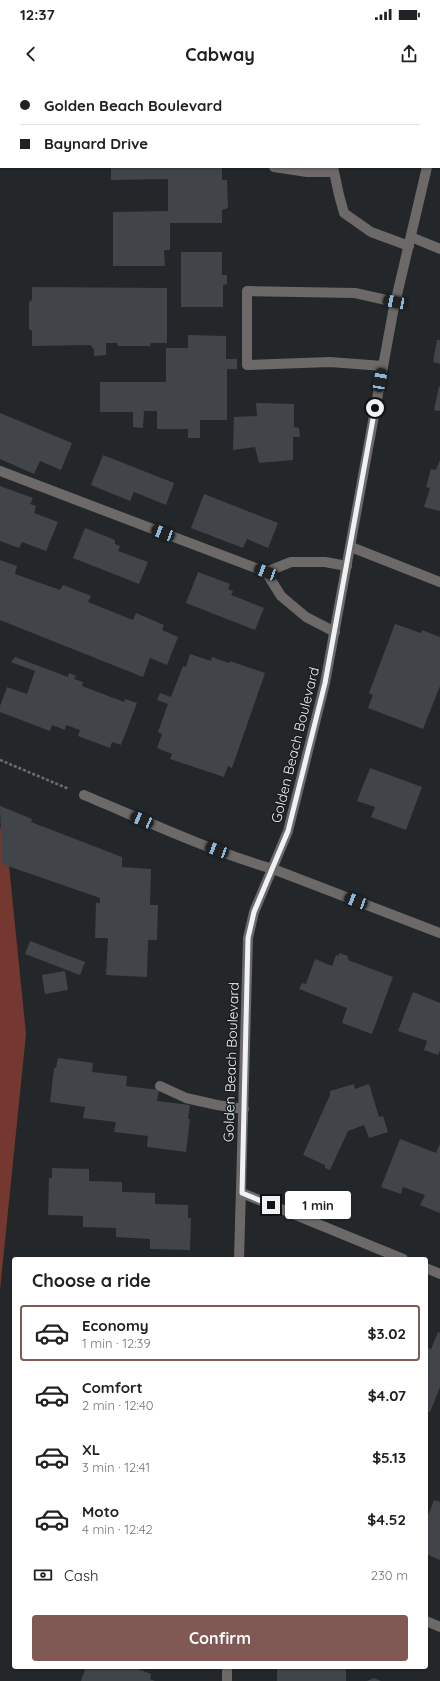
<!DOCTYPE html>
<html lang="en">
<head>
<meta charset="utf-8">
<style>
  body { margin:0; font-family:Quicksand,sans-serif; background:#f2f2f2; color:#202124; height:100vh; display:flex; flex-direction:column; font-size:15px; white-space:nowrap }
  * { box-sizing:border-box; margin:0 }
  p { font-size:13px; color:#757577 }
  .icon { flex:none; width:22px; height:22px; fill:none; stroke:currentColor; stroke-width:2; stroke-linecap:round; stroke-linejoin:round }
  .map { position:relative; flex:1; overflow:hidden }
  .details { position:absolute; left:12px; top:1177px; width:416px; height:412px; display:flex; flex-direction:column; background:#fff; border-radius:4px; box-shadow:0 1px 3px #0004 }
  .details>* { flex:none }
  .guide { position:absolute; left:0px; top:0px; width:440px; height:88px; box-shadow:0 1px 3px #0004; display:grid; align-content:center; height:88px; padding:0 20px; background:#fff }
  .end { position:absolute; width:18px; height:18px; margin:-9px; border:5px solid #eff2f4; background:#111; box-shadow:0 0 0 2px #111 }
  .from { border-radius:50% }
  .bubble { position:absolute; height:28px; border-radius:4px; background:#fff; box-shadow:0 1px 3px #0004; font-size:13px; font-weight:800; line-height:28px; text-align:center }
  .car { position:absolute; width:12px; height:24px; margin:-12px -6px; border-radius:5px; box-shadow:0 0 3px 1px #0007; background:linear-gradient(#222 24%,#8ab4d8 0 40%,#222 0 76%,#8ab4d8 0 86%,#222 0) }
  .guide b { display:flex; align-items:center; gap:14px; height:38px; font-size:15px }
  .guide b+b { border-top:1px solid #e0e0e0 }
  .guide i { width:10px; height:10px; background:#202124 }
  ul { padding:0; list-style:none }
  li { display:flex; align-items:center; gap:12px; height:56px; margin:0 8px 6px; padding:0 12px; border:2px solid transparent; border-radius:4px }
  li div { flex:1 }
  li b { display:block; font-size:15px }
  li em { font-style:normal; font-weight:800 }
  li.selected { border-color:#805954 }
  li>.icon { width:36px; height:36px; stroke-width:1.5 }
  h2 { padding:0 20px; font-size:18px; line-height:48px }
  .pay { display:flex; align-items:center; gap:10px; height:44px; padding:0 20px; font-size:15px }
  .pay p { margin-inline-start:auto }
  .action { display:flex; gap:8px; margin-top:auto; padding:8px 20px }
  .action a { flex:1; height:46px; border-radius:4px; background:#805954; color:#fff; font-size:16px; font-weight:800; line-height:46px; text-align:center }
  .status { display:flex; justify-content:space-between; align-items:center; height:28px; padding:0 20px; background:#fff; direction:ltr }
  .status svg { height:11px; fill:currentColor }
  header { display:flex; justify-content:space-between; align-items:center; height:52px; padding:0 20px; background:#fff; font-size:18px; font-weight:800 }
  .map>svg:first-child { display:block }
</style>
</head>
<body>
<div class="status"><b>12:37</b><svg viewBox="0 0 49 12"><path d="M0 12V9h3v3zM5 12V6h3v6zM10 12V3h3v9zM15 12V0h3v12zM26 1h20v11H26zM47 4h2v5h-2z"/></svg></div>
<header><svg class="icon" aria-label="back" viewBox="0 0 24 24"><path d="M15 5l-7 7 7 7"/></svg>Cabway<svg class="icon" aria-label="share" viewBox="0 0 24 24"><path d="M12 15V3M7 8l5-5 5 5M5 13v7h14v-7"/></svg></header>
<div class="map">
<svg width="440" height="1601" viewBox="0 0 440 1601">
  <rect width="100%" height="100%" fill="#23272a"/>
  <polygon fill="#753830" points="0,747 7,766 26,954 0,1210"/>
  <g fill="#414549">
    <polygon points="111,87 222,87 222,100 227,100 228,128 222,130 222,143 170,143 170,170 164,170 165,186 113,186 113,132 168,131 168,99 111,100"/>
    <polygon points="181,172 222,172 222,195 227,195 227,204 223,205 223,227 181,227"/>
    <polygon points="32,207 167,208 167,263 151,263 150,266 118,266 117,263 106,263 106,275 94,276 94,269 90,265 32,266 32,251 29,249 29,222 32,220"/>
    <polygon points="188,255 226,256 226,279 237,279 237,289 227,289 227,340 200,340 200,358 188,358 188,349 157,349 157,331 144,331 143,348 133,347 133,332 100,332 100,302 166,302 166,268 188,268"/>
    <polygon points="437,260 440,260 440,284 433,282"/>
    <polygon points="439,306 440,307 440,331 434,330"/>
    <polygon points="256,323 294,324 294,347 299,348 300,357 293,357 293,380 259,383 255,367 233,370 234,337 257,336"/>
    <polygon points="0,333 72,363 61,390 40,381 34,394 0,379"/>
    <polygon points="103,375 174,403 166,425 134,412 130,421 91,405"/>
    <polygon points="440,380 440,431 424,427 430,408 426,407 431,389 436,390"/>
    <polygon points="0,406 33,418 30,424 36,426 34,433 58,442 46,471 22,462 19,468 0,461"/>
    <polygon points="204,414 278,443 268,468 247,459 243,468 191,448"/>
    <polygon points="85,448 115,460 115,464 120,466 118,471 148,482 139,504 73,478"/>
    <polygon points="0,480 17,486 15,494 60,510 63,505 91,516 88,522 133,540 136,533 164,545 162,550 178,557 167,585 150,578 143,597 0,540"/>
    <polygon points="198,492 230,504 228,509 233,511 231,515 264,528 255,550 186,523"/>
    <polygon points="395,544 421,553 422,550 440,557 440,606 423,649 368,628 373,615 369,613"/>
    <polygon points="190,574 211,581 212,577 229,583 230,581 265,593 232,688 228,686 224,697 170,679 172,674 157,668 162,654 158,652 168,624 157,620 160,613 171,617 183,586 186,587"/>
    <polygon points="15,577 68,597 69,593 76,596 74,599 83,602 82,606 124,622 125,619 137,623 121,665 112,662 110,668 78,656 80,650 66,645 65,650 52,645 50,651 0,632 0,626 7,607 27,614 35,591 11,582"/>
    <polygon points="370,688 422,707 406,750 371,737 375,727 357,721"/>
    <polygon points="0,726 32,739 31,742 122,777 122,787 151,789 150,825 158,825 157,860 148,860 147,897 106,895 108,858 95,858 96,823 100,823 100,818 2,784"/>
    <polygon points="30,861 85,882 80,895 25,874"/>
    <polygon points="339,873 348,876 348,880 393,897 372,954 342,943 347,928 299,909 302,903 306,904 315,879 332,886 336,875 339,876"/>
    <polygon points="65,891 68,910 45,914 42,895"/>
    <polygon points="413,912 440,923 440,970 438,975 424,970 427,961 398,951"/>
    <polygon points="58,978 93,983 92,992 127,996 126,1006 159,1010 157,1021 190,1025 188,1039 190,1039 186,1072 147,1067 148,1056 114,1052 116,1042 83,1038 85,1027 50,1022 54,988 56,988"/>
    <polygon points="354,1004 355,1009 369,1004 379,1037 383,1036 388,1052 369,1058 364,1045 348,1051 330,1090 325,1088 325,1085 303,1075 330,1015 330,1011"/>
    <polygon points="400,1059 436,1073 440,1064 440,1133 420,1125 425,1115 403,1107 401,1114 381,1107"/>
    <polygon points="52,1088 89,1089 89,1101 122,1102 122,1112 155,1113 155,1124 188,1125 188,1138 191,1138 190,1170 150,1169 150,1159 116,1157 116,1148 83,1147 83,1136 48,1135 49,1098 52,1098"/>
    <polygon points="438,1252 440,1253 440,1307 430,1332 426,1331 426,1267 431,1269"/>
    <polygon points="434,1420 440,1422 440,1480 426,1474 426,1441"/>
    <polygon points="86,1587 133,1587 151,1594 150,1599 155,1601 81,1601"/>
    <rect x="277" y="1587" width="69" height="14"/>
    <polygon points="374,1598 381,1601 367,1601"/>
  </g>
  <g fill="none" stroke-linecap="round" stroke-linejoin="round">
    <polyline stroke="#6b6f72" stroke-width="2.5" stroke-dasharray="3 2" stroke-linecap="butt" points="0,680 69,709"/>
    <g stroke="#6c6968" stroke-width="10">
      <polyline points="260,0 261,1"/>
      <polyline points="325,1 325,0"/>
      <polyline points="274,87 307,92 334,92"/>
      <polyline points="333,87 339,115 344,133 371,152 409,166"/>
      <polyline points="383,286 330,282 247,285 247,211 355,213 395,222"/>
      <polyline points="0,391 266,492 281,516 306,537 335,552"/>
      <polyline points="266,492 291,482 325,482 347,486"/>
      <path d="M84,715C146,741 208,770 273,789"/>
      <polyline points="160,1006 186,1018 217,1025 244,1029"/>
    </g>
    <g stroke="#6c6968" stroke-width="10">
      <polyline points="439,30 440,25"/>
      <polyline points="411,157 440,169"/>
      <polyline points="351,467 440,502"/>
      <polyline points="273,789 440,853"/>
      <polyline points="242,1113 403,1179"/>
      <polyline points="239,1179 248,858 254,832 288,751 325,603 393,232 427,87"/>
      <polyline points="426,1188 440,1194"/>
      <polyline points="426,1541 440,1547"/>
      <polyline points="227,1601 227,1587"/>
    </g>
  </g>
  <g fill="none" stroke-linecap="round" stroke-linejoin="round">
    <polyline stroke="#eff2f4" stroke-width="5" points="271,1125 242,1113 248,858 254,832 288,751 325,603 375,328"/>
  </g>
  <g text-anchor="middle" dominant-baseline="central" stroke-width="3" stroke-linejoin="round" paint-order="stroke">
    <g font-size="14" fill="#eff2f4" stroke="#1a1d20">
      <text transform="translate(295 665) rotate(-76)">Golden Beach Boulevard</text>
      <text transform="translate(231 982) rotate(-88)">Golden Beach Boulevard</text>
    </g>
  </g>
</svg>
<i class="end from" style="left:375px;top:328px"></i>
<i class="end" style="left:271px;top:1125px"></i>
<div class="bubble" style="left:285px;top:1111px;width:66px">1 min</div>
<i class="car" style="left:395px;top:222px;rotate:281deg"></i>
<i class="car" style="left:380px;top:300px;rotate:10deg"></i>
<i class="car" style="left:163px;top:453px;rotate:291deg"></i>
<i class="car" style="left:266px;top:492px;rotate:291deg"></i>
<i class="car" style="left:142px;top:740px;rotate:293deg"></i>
<i class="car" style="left:217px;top:770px;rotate:291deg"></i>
<i class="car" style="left:356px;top:821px;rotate:291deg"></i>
<div class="guide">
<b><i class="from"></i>Golden Beach Boulevard</b>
<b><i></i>Baynard Drive</b>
</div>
<section class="details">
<h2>Choose a ride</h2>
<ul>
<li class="selected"><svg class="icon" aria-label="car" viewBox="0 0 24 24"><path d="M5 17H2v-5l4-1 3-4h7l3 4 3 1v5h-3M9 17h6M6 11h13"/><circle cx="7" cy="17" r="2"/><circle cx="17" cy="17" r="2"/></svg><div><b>Economy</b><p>1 min · 12:39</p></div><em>$3.02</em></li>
<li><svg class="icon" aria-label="car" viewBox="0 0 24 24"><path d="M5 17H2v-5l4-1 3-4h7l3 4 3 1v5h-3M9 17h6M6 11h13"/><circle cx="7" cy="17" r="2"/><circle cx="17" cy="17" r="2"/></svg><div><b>Comfort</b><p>2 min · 12:40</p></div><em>$4.07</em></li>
<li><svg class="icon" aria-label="car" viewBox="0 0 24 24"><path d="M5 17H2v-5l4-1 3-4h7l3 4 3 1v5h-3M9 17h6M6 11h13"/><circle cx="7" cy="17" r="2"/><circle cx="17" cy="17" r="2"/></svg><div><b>XL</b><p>3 min · 12:41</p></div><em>$5.13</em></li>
<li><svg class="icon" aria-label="car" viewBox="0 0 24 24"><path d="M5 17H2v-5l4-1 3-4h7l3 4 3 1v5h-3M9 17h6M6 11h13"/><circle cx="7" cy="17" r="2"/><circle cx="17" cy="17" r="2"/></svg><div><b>Moto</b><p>4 min · 12:42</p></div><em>$4.52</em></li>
</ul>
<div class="pay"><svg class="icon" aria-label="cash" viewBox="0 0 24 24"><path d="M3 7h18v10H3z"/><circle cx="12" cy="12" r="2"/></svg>Cash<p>230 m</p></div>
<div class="action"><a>Confirm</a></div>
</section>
</div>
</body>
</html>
